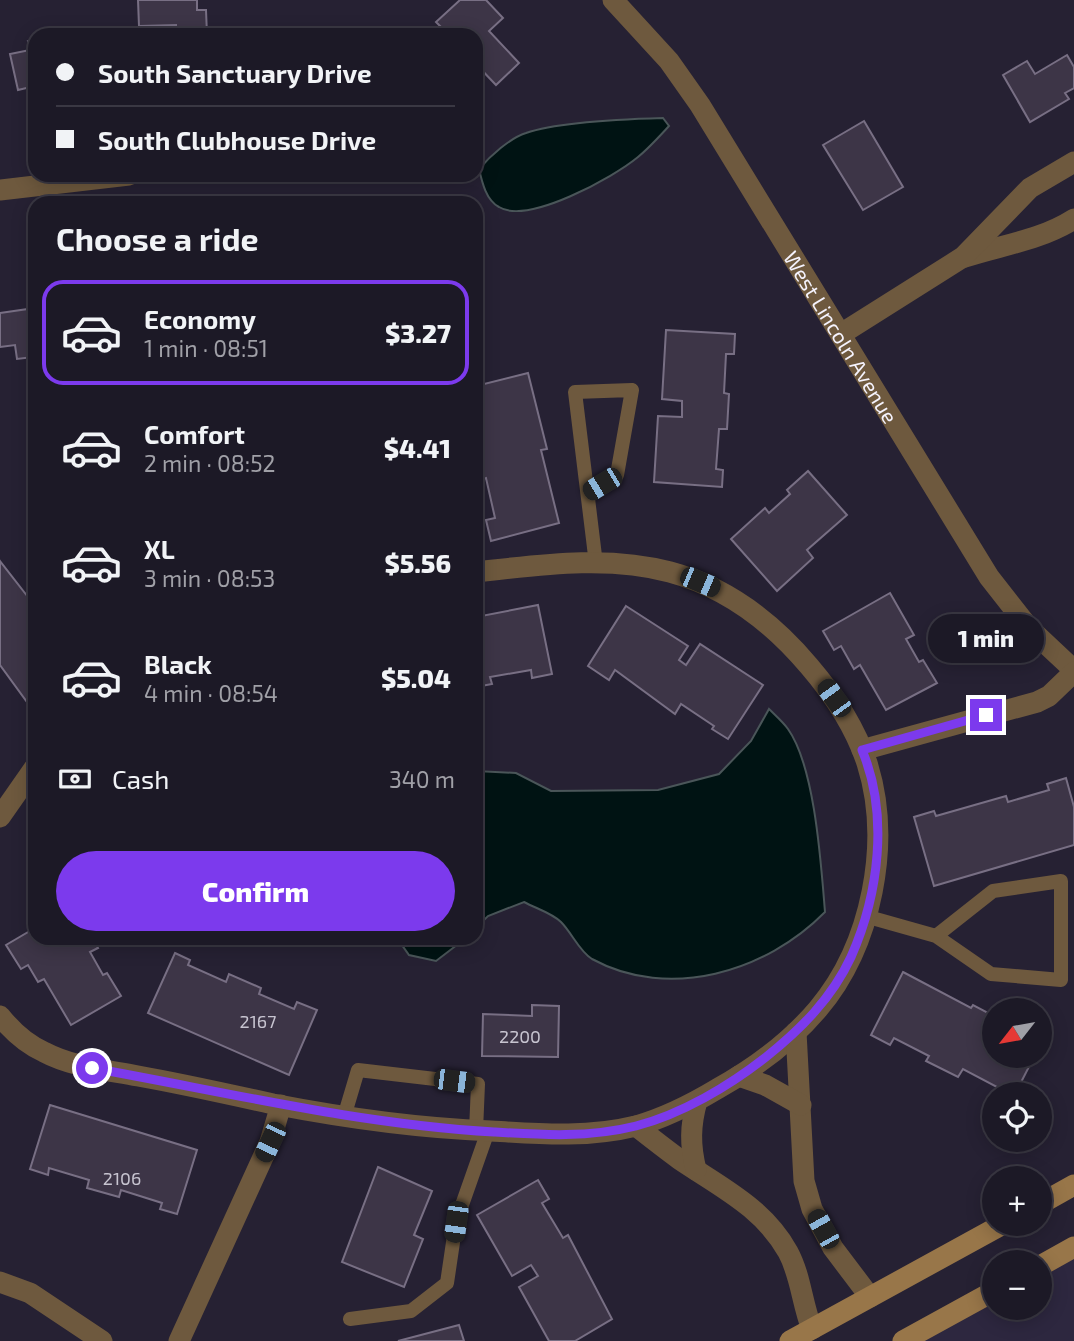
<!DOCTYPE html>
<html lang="en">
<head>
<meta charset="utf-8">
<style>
  body { margin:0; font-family:"Exo 2",sans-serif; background:#292632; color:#f1f3f6; height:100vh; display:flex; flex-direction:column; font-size:26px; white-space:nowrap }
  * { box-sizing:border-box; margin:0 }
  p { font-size:23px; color:#a0a0a7 }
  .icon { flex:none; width:38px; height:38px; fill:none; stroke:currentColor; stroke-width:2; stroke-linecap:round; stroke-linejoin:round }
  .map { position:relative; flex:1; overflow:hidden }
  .drawer { position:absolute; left:28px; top:196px; width:455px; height:749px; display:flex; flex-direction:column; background:#1c1926; border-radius:21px; box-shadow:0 4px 18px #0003,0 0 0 2px #3a3843 }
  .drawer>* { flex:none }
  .banner { position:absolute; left:28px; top:28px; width:455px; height:154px; border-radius:21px; box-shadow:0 4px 18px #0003,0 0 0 2px #3a3843; display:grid; align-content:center; height:154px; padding:0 28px; background:#1c1926 }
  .needle { width:46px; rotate:239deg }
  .fabs { position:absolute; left:982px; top:998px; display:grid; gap:14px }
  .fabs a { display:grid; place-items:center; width:70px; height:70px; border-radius:50%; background:#1c1926; box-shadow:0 4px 18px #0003,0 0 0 2px #3a3843; font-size:35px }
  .end { position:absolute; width:32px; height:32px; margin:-16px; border:9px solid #7c3aed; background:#fff; box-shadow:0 0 0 4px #fff }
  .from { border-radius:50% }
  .bubble { position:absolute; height:49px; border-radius:24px; background:#1c1926; box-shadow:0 4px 18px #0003,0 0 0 2px #3a3843; font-size:23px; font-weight:800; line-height:49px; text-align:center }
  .car { position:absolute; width:21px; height:42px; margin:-21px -10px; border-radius:9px; box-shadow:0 0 5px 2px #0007; background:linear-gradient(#222 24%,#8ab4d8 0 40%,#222 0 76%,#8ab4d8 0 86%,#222 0) }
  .banner b { display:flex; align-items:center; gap:24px; height:66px; font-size:26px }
  .banner b+b { border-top:2px solid #3a3843 }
  .banner i { width:18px; height:18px; background:#f1f3f6 }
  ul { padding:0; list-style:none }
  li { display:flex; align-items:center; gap:21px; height:105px; margin:0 14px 10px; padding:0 14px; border:4px solid transparent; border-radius:21px }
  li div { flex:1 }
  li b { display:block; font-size:26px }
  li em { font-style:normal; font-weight:800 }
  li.selected { border-color:#7c3aed }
  li>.icon { width:63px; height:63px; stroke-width:1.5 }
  h2 { padding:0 28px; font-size:32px; line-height:84px }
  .pay { display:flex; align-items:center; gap:18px; height:77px; padding:0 28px; font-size:26px }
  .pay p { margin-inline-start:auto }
  .button { display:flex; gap:14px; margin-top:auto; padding:14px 28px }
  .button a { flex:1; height:80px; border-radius:42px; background:#7c3aed; color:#fff; font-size:28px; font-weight:800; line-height:80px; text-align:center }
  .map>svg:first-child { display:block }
</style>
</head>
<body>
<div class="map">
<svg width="1074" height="1341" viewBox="0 0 1074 1341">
  <rect width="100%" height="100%" fill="#262133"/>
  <polygon fill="#2d273f" points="1074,1247 1074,1341 903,1341 994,1291 994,1307 1040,1307 1040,1266"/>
  <g fill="#001313" stroke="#4a5659" stroke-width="2">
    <path d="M663,118L669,126C659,137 649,148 638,157C614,177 528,225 499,207C486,200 482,182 479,169C490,156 510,138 526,133C558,122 628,119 663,118Z"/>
    <path d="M769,709C775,715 783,722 788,729C815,767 821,864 825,912C766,972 669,1001 592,959C579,951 572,933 561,922C552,913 535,908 524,902L488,916L476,928V771L516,773L551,791L658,790L719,774L751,741Z"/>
    <polygon points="397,938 466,938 436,961 409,955"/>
  </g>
  <g fill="#3d3547" stroke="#786f84" stroke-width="2">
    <polygon points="138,0 197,0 197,10 206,10 207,35 176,35 176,25 139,26"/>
    <polygon points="460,0 486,0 503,18 489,31 519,63 496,85 476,64 476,35 449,35 436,22"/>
    <polygon points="35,40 35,86 18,90 10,54 30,50 28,41"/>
    <polygon points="1067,55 1074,67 1074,88 1065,93 1069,99 1030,122 1003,75 1027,61 1035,74"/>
    <polygon points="864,121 903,187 863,210 823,145"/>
    <polygon points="35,308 35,352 33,357 17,359 15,345 0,347 0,313"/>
    <polygon points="666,330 735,334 734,354 726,354 724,393 729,394 727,429 719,429 716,469 723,470 722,487 654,482 658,416 682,417 682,401 662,399"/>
    <polygon points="528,373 547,449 541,450 559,523 491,541 486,520 495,518 486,478 481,480 476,459 476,445 482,444 476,418 476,386"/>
    <polygon points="808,471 847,515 807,550 813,558 777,591 731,539 765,508 769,513 790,494 787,490"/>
    <polygon points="0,561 35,606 35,696 27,702 0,665"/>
    <polygon points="890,593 914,635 906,639 919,662 923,660 937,683 886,710 860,665 854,669 841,646 834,650 823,631"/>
    <polygon points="538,605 552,674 532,678 531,670 490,677 492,684 476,687 476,617"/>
    <polygon points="626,606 688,646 679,660 686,665 700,644 763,685 728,739 712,729 714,726 681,704 675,714 615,670 609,680 588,666"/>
    <polygon points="1066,778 1074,807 1074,845 934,886 914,817 934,811 936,816 1006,796 1008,802 1049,790 1047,784"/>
    <polygon points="35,928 35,938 92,938 98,948 90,952 103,975 107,973 121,996 71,1025 44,979 38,982 28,965 21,969 6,945"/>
    <polygon points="175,953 190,960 188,965 226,982 229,974 261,988 259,994 294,1009 297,1002 317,1010 289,1075 148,1013"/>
    <polygon points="903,972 971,1008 973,1005 994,1016 994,1055 1035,1055 1015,1094 998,1094 999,1088 963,1069 958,1077 926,1061 929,1056 894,1038 890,1045 871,1035"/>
    <polygon points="532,1005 559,1006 558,1057 482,1056 483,1014 532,1016"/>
    <polygon points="50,1105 197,1150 177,1214 160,1209 162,1203 121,1190 119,1197 87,1188 89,1180 49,1168 48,1175 30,1169"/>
    <polygon points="378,1167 432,1191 414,1235 423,1239 404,1287 342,1262"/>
    <polygon points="538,1180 549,1199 542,1203 563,1238 568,1235 612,1319 575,1341 549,1341 519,1287 538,1276 531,1265 512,1276 477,1215"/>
    <polygon points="459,1325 464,1341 398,1341"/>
  </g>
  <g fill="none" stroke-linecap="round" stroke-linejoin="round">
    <g stroke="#6e593e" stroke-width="14">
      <polyline points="588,492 617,475 632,390 575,392 596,564"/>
      <polyline points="865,916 936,936 991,974 1061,980 1061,881 993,891 936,936"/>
      <polyline points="344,1117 358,1070 478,1084 476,1131"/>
      <polyline points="350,1319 411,1311 447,1283 456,1222 488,1131"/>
    </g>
    <g stroke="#6e593e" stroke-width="21">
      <path id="s1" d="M613,0L669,61L700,105L989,577L1029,628L1074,670"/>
      <polyline points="0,190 129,175"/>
      <path d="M965,257C1002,245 1041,240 1074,219"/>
      <polyline points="841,334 963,257 1030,188 1074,162"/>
      <polyline points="862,750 1037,702 1049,696 1074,672"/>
      <polyline points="0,817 35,767"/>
      <path d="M0,1016C12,1031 26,1044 44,1052C72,1067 107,1070 138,1076C183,1084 228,1094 273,1104C345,1118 418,1128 491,1131C540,1134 587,1138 636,1126C664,1118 692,1104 717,1089C755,1068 790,1042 818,1009C872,945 892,842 867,763C855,727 833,694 809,666C772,622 726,587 670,572C608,555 539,565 476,572"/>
      <polyline points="796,1032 804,1181 812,1209 833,1248 870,1297"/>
      <polyline points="739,1076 765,1085 801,1105"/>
      <path d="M636,1126C650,1137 664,1148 679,1159C720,1187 763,1207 788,1252C801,1276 802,1304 812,1329"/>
      <path d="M696,1170C690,1145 690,1126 697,1101"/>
      <polyline points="0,1282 30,1293 102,1341"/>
      <polyline points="179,1341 270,1142 281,1105"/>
    </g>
    <g stroke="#987649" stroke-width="21">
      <polyline points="1040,1204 1074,1185"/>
      <polyline points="1040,1266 1074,1247"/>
      <polyline points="790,1341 1005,1223"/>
      <polyline points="903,1341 994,1291"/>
    </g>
  </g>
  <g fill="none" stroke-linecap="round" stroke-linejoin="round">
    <path stroke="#7c3aed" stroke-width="9" d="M92,1068C226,1092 357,1124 494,1132C542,1135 588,1138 636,1126C682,1114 729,1086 766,1057C801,1029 832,998 851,957C879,894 889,814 862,750L986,715"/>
  </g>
  <g text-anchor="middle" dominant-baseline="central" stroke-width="5" stroke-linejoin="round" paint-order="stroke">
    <g font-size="18" fill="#c7c4d0">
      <text x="258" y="1021">2167</text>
      <text x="520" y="1036">2200</text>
      <text x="122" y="1178">2106</text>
    </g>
    <g font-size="21" fill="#f5f3fd" stroke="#262133">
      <text stroke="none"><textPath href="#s1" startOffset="408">West Lincoln Avenue</textPath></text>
    </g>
  </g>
</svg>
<div class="fabs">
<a><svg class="needle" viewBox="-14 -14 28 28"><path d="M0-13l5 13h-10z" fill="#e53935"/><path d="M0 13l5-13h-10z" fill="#a0a0a7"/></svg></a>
<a><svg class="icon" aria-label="locate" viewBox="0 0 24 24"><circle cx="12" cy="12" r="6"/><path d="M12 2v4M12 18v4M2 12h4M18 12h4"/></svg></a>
<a>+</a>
<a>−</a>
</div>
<i class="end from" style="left:92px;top:1068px"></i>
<i class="end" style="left:986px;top:715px"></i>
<div class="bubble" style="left:928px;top:614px;width:116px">1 min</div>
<i class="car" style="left:602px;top:484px;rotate:239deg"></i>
<i class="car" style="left:700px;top:582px;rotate:113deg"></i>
<i class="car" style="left:834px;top:698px;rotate:324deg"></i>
<i class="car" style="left:454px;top:1081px;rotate:97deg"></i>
<i class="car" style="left:270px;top:1142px;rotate:205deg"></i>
<i class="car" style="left:456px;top:1222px;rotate:188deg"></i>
<i class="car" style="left:823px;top:1229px;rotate:331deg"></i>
<div class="banner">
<b><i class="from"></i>South Sanctuary Drive</b>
<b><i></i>South Clubhouse Drive</b>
</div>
<section class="drawer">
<h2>Choose a ride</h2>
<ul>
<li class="selected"><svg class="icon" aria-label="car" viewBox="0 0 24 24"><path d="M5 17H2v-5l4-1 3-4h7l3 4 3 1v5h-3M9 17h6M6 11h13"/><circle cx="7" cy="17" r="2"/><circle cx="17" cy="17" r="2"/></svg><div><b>Economy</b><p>1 min · 08:51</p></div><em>$3.27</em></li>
<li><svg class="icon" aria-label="car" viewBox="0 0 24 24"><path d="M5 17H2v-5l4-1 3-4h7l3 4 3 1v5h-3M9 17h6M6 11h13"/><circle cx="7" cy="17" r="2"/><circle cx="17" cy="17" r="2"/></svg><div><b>Comfort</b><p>2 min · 08:52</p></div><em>$4.41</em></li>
<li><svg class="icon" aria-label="car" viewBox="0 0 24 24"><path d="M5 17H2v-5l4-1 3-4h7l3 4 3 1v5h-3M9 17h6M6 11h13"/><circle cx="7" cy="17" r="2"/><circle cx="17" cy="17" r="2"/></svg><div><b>XL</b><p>3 min · 08:53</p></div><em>$5.56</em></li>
<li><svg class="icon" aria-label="car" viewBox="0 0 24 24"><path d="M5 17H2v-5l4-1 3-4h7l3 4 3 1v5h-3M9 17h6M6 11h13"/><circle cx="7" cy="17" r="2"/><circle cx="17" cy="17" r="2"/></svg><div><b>Black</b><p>4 min · 08:54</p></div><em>$5.04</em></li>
</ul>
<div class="pay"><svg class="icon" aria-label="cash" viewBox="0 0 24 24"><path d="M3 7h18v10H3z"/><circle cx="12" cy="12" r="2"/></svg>Cash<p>340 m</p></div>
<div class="button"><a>Confirm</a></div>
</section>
</div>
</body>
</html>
